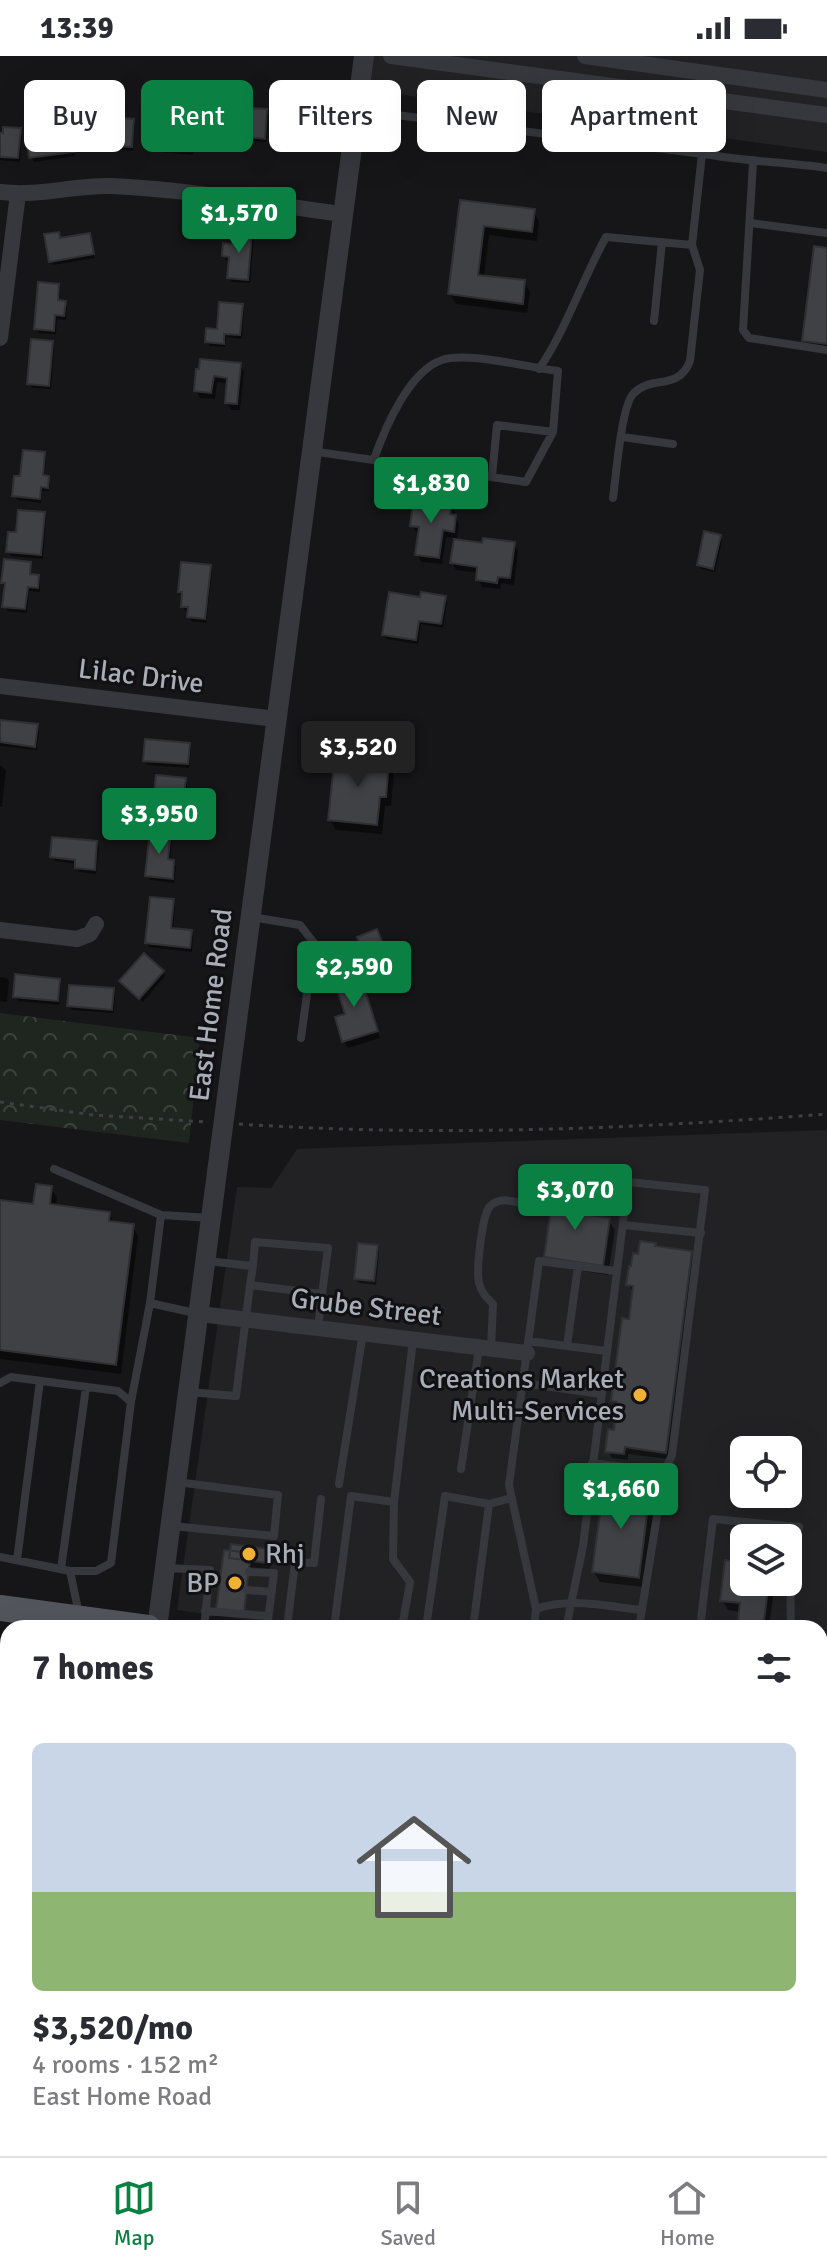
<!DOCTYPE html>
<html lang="en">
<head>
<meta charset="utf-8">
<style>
	body { margin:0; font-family:Signika,sans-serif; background:#f7f7f7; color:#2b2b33; height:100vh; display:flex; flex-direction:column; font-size:30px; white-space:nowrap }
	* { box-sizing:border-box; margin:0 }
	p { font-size:26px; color:#7c7c81 }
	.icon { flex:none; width:44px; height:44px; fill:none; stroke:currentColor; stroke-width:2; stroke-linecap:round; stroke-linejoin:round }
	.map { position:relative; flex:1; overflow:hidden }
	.sheet { position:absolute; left:0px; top:1564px; width:828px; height:536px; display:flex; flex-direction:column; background:#fff; border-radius:24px 24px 0 0; box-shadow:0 8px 32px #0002 }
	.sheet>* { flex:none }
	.banner { position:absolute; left:24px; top:24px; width:780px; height:72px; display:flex; gap:16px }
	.fabs { position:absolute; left:730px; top:1380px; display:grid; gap:16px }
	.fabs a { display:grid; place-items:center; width:72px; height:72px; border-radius:12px; background:#fff; box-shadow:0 8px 32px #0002; font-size:40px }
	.price { position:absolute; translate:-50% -68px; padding:0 18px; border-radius:8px; background:#0b8043; color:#fff; font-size:26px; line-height:52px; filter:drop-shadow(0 2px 4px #0008) }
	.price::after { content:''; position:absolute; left:50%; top:48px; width:24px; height:18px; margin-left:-12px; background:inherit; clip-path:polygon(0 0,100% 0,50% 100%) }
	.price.on { background:#222; color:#fff }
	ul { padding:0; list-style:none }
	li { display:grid; align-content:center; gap:16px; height:424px; padding:0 32px }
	li span { display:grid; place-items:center; height:248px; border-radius:12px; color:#555 }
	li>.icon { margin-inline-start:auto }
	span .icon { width:144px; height:144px; fill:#fffc; stroke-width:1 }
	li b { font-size:34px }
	h2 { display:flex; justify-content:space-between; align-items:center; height:96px; padding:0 32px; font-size:34px }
	.chip { padding:0 28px; border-radius:12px; background:#fff; box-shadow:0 8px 32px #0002; font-size:28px; line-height:72px }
	.chip.on { background:#0b8043; color:#fff }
	.status { display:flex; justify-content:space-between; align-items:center; height:56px; padding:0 40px; background:#fff; direction:ltr }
	.status svg { height:22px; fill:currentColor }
	.tab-bar { display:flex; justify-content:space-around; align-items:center; height:112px; border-top:2px solid #e1e1e2; background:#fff; font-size:22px; color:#7c7c81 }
	.tab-bar a { display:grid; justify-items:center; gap:4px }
	.tab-bar .on { color:#0b8043 }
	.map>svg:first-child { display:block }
</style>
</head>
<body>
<div class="status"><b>13:39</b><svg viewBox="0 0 49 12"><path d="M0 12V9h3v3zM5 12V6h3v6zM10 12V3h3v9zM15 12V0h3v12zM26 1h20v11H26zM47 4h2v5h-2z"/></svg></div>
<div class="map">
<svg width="827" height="2100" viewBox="0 0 827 2100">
	<defs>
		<pattern id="forest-crowns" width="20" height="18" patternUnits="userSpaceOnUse" patternTransform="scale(2)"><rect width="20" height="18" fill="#1e261f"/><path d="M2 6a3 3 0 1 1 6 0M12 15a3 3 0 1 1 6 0" fill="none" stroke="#3c433d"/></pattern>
	</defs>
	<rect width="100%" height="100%" fill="#161618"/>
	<path fill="#222225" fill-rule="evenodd" d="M364,0H827V96L359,33Z
		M827,1074V1643L820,1642V1572H307L177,1554L237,1131L271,1132L297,1093ZM744,1394H788V1438H744ZM744,1482H788V1526H744Z"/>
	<path fill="url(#forest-crowns)" d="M0,957L200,982L189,1087L0,1064Z"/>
	<path fill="#0007" d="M222,39L224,44L223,60L211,59L208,55Z
		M266,55L269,59L266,86L251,85L249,77L243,73L251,62Z
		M187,57L189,66L195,71L193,99L149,95L146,90L160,67Z
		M132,65L135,69L133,95L120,94L118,87L91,85L89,80Z
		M19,74L22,79L20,106L0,104V79Z
		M70,76L75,100L34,106L31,101Z
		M461,146L533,155L539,165L537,185L489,179L484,221L524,226L530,236L527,257L456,248L450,238Z
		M58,178L62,184L89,179L95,202L53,209L51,205Z
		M251,178L254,182L250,227L232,226L229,221L231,205L226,204L224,200Z
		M827,194V296L810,294L805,284Z
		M58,230L60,234L59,246L64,247L67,251L66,264L57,263L56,278L39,277L36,273Z
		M242,250L244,255L242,283L226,281L225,291L210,290L207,286Z
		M52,287L54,291L51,333L32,332L29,327Z
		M240,309L244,316L240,354H231L227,347L228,328L217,326L215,343L200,342L196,335L198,315Z
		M44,398L46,402L44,421L50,426L49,435H42L41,447L17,444L14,440L22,423Z
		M451,448L459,468L457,485L484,489L514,488L518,495L514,529L501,527L500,533L482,531L478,523L479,517L456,514L452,507L456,482L446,481L442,508L421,506L417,498L420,477L416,476L412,469Z
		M44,458L46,463L43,503L11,500L8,496L18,478Z
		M719,481L722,485L715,516L701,513L699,509Z
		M30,508L32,520L38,521L40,526V536L29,535L27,557L7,555L3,526Z
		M209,511L212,515L206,567L191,565L189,555H185L183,550L180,535Z
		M445,542L447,547L443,572L421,568L418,588L386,583L384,579L421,543Z
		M0,666L37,670L39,675L37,694L0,690Z
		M188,688L191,693L189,712L147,709L145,704Z
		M388,707L394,716L391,750H385L382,778L336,774L330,764Z
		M0,709L6,714L2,751H0Z
		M185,724L187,729L186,742H181L179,757L165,755L163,769L156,768L153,763Z
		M170,778L172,782L170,805L176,810L174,827L150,824L147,820Z
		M96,787L99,792L96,818L79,816L77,808L55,805L52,801Z
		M173,845L175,849L173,874L191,876L193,880L192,896L149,891L147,887Z
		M379,880L384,893L367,899L364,895Z
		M163,916L165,920L143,946L124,929Z
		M359,918L380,982L348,992L344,985Z
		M0,921L7,922L9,926L7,946L0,945Z
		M59,925L61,929L59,949L18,945L15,940Z
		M113,934L115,938L114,957L72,954L69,950Z
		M51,1132L57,1142L56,1151L109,1158L115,1168L132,1170L138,1180L121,1318L0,1303V1146L35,1151Z
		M577,1137L583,1147L581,1160L609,1164L615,1174L608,1219L552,1210L546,1200Z
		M377,1191L379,1195L376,1229L358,1227L356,1223Z
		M691,1197L695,1204L669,1403L628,1398V1404L612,1402L608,1395L616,1376L618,1352L613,1345L631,1265L633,1236L629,1229Z
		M649,1435L655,1445L644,1531L600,1526L594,1516Z
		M267,1494L271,1502L270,1513L250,1511L244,1557L225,1496Z
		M744,1509V1526H775L769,1572H739L741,1556L728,1554L722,1544Z
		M182,2092H210V2095Z"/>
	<path fill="#404145" stroke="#303034" stroke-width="2" d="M208,36L223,38L221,57L206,55Z
		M160,52L188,55L187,64L194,65L191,95L144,91L147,63L159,65Z
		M250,52L267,53L265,83L247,81V73H241L243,59L250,60Z
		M89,59L134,63L132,91L116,90V83L87,81Z
		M3,71L21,72L18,102L0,101V77H3Z
		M71,74L74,96L29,102L26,80Z
		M460,144L535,153L532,176L484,170L478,219L525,224L523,248L448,238Z
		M233,174L252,176L248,224L227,222L229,201L222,200L223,187L232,188Z
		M59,176L60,182L90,177L94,198L49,206L44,178Z
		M814,190L827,192V288L802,285Z
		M38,226L59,228L58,244L66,245L64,260L55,259L54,275L34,273Z
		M219,246L243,248L240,279L224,278V288L205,286L206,272L217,273Z
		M31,283L53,285L49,330L27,328Z
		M200,303L241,307L237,348L225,347L227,322L214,320L211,337L194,335L196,313H199Z
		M23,394L45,396L43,419L49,420L48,432L41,431L40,443L12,440L14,420H20Z
		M414,441L452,446L450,458L456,459L454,476L443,474L439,502L415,499L419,471L410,470Z
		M18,454L45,456L41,499L6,496L8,476H16Z
		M704,475L721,479L713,513L697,509Z
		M483,482L515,486L510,522L498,521L497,527L476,524L477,511L450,507L454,483L482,487Z
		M4,503L31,506L30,518L39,519L38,532L28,531L25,553L2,551L5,527H1Z
		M181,506L211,509L205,563L187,561L188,551H181L182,536H178Z
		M389,536L420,541L421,536L446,540L441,568L419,565L416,584L382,579Z
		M0,664L38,668L35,691L0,686Z
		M145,683L190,687L188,708L143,705Z
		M335,699L389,705L386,741H380L377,769L328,764Z
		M156,719L186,722L184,738H179L177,753L163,752L161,765L151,764Z
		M150,774L171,776L168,803L174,804L173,823L145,820Z
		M52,781L97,785L95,814L75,812V804L50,801Z
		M150,841L174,843L171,872L192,874L190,892L145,887Z
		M377,873L383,888L363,896L357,881Z
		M144,897L164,915L139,943L119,925Z
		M359,916L378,975L342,986L335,961L345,958L334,924Z
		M15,918L60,923L58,945L13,941Z
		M69,929L114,932L112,954L67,950Z
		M36,1128L52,1130L50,1148L110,1156L109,1165L134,1168L116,1309L0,1294V1144L33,1148Z
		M554,1131L579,1135L575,1157L610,1162L603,1210L544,1201Z
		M640,1185L656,1187L655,1190L692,1195L666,1397L625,1391L624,1398L605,1396L608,1373L614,1374L617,1346L611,1345L622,1262L629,1263L633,1230L626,1229L629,1210H631L633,1197L638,1198Z
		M358,1187L378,1189L374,1225L354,1223Z
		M604,1427L650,1434L639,1522L592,1516Z
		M231,1488L268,1493L267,1507L229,1502Z
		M224,1494L251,1497L244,1556L216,1553Z
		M725,1504L744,1507V1526H769L763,1572H737L740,1547L720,1545Z
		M129,2092L161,2094V2100H128Z
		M790,2092H820L827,2096V2100H787Z"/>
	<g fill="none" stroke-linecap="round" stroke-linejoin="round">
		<path stroke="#3d3f44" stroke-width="3" stroke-dasharray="4 6" stroke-linecap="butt" d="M0,1046L93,1059L207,1066
			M239,1068C435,1081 631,1073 827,1058"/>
		<path stroke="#37383d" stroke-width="8" d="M357,54L711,99C750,106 788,106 827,112
			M711,99L719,19
			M753,107L743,274L749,282L827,294
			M750,167L827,177
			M654,265L662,186
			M539,313C567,272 582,224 606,181L692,189L702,98
			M622,381L673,388
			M311,395L526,426L553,376L558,315C531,312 466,295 442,304C409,315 385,372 374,403
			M492,420L497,369L553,376
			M613,442C616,421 621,352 633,338C651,318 678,336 690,305L700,214L692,189
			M252,861L300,869L314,887L301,982
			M54,1113L161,1159
			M571,1126L628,1134
			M623,1169L701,1177
			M207,1205L253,1210L255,1186L328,1192L322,1238L250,1229L253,1210
			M150,1247L161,1159L211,1162
			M318,1272L322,1238
			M528,1285L606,1295
			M567,1290L578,1210
			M491,1293L493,1248C486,1241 481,1236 479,1227C476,1215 482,1159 490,1150C499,1141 511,1145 521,1147
			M0,1327L11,1321L118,1335L131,1346L111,1507L96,1515H70L0,1501
			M523,1327L601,1338
			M189,1336L236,1340L250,1229
			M131,1346L150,1247L199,1258
			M592,1407L664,1416
			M461,1413L479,1292
			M339,1428L363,1277
			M489,1448L511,1442
			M172,1470L274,1480L278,1439L177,1426
			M17,1504L40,1325
			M166,1512L210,1514L204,1572
			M61,1513L86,1331
			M70,1515L79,1558
			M249,1516L274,1517L267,1572
			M247,1534L272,1536
			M536,1553C570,1541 605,1550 641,1554
			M205,1555L268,1560
			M287,1572L295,1506L314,1507L321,1443
			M334,1572L351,1440L394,1446
			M402,1572L410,1526L393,1503L394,1446L413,1284
			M426,1572L445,1440L489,1448L473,1572
			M534,1572L536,1553L509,1429L539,1205L616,1215
			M566,1572L583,1490L628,1126L705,1134L672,1399L664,1416L639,1572
			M700,1572L713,1463L799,1471L790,1509L791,1572"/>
		<path stroke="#37383d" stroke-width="16" d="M391,0L827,59
			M585,0L827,34
			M0,136C38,141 73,129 110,130C187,133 266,148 342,158
			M0,282L18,138
			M0,630L276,663
			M0,874L77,883L90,878L96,868
			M199,1258L527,1297
			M0,1872L8,1873
			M729,2092L731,2100
			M469,2100L470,2092"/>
		<path stroke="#37383d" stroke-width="20" d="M157,1572L364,0
			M84,2100L85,2092"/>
		<path stroke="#53555c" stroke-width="26" d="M0,1552L148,1572
			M820,1664L827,1665"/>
	</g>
	<g fill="#f2b134" stroke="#111113" stroke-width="3">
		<circle cx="640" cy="1339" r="8"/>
		<circle cx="249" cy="1498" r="8"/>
		<circle cx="235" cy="1527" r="8"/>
	</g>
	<g text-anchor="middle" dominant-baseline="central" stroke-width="6" stroke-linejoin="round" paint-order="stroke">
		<g font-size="28" fill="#a8adb8" stroke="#111113">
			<text transform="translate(141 620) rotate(7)">Lilac Drive</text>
			<text transform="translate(211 949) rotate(-83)">East Home Road</text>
			<text transform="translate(366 1251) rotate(7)">Grube Street</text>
		</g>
		<g font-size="28" fill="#a8adb8" stroke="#111113" text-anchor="end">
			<text x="624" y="1323">Creations Market<tspan x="624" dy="32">Multi-Services</tspan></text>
			<text x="265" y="1498" text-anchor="start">Rhj</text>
			<text x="219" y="1527">BP</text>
		</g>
	</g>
</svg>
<div class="fabs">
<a><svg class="icon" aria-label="locate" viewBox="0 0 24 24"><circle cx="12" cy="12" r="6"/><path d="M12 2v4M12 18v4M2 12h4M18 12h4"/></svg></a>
<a><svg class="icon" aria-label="layers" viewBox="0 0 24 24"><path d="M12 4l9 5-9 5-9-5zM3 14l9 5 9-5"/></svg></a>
</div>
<b class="price" style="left:239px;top:199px">$1,570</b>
<b class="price" style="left:431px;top:469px">$1,830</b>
<b class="price on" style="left:358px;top:733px">$3,520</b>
<b class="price" style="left:159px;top:800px">$3,950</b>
<b class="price" style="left:354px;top:953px">$2,590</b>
<b class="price" style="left:575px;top:1176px">$3,070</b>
<b class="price" style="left:621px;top:1475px">$1,660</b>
<div class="banner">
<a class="chip">Buy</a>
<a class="chip on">Rent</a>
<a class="chip">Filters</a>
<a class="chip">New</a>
<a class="chip">Apartment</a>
</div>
<section class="sheet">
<h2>7 homes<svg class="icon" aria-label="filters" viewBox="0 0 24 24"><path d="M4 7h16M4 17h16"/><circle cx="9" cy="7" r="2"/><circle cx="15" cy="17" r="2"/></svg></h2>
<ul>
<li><span style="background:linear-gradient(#c9d6e8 60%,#8fb573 0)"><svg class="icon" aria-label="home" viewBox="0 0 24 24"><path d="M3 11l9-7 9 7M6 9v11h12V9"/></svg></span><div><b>$3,520/mo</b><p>4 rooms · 152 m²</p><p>East Home Road</p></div></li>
</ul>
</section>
</div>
<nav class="tab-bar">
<a class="on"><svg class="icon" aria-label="map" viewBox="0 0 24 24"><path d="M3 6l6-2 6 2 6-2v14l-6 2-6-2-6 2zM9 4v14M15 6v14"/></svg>Map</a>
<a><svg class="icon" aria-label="saved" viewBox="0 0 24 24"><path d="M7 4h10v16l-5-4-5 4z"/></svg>Saved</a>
<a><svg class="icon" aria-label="home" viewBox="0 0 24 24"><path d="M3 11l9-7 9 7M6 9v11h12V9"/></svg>Home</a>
</nav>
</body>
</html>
